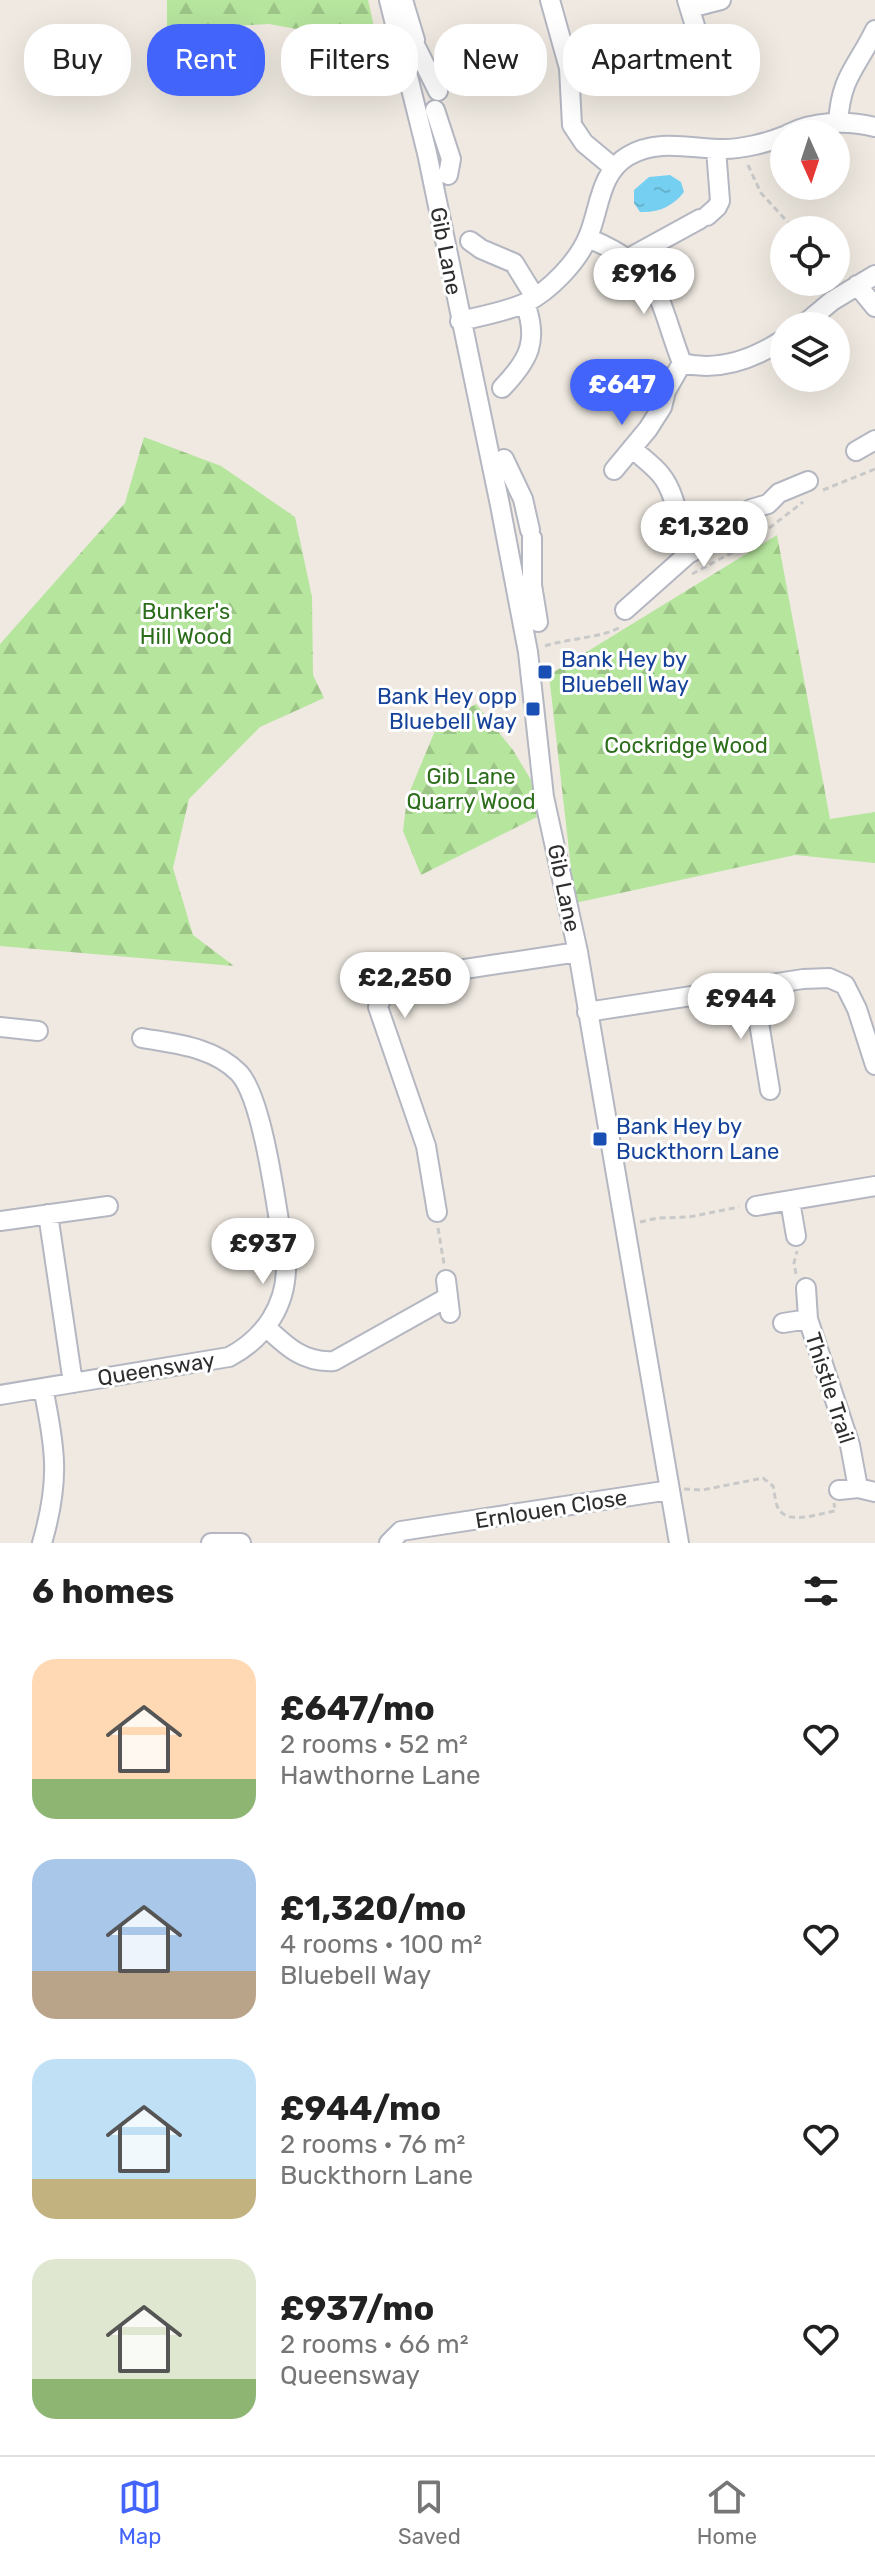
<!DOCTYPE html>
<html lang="en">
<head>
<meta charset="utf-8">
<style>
	body { margin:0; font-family:Rubik,sans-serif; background:#f2f2f2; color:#222; height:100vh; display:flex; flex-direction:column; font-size:30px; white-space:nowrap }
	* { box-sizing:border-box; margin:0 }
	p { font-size:26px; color:#767676 }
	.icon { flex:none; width:44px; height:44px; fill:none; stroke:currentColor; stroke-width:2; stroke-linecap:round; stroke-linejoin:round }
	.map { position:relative; height:1543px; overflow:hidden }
	.details { display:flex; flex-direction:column; background:#fff; flex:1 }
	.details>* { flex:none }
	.guide { position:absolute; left:24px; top:24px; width:828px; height:72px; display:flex; gap:16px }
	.needle { width:52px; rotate:177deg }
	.buttons { position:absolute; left:770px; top:120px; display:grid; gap:16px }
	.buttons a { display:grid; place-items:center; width:80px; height:80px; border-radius:50%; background:#fff; box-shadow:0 8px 32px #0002; font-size:40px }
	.price { position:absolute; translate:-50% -68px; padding:0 18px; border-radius:28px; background:#fff; color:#222; font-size:26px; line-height:52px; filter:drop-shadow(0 2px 4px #0008) }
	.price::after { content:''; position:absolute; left:50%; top:48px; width:24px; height:18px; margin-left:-12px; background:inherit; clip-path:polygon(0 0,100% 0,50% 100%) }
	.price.current { background:#4264fb; color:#fff }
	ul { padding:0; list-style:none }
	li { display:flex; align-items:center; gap:24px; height:200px; padding:0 32px }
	li span { display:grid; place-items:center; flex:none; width:224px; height:160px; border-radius:24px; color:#555 }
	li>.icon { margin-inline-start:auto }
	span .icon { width:96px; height:96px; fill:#fffc; stroke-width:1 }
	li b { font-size:34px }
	h2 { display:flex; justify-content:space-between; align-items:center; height:96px; padding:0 32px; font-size:34px }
	.pill { padding:0 28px; border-radius:32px; background:#fff; box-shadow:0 8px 32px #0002; font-size:28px; line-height:72px }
	.pill.current { background:#4264fb; color:#fff }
	.menu { display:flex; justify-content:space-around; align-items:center; height:112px; border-top:2px solid #e0e0e0; background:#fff; font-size:22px; color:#767676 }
	.menu a { display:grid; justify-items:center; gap:4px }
	.menu .current { color:#4264fb }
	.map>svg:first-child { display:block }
</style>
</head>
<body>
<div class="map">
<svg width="875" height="1543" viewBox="0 0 875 1543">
	<defs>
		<pattern id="forest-firs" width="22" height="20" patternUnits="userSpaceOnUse" patternTransform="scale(2)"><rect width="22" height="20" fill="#b6e59e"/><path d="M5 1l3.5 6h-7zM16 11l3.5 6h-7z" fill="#9dc588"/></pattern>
		<pattern id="water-ripples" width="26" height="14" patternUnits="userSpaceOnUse" patternTransform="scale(2)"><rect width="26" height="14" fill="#75cff0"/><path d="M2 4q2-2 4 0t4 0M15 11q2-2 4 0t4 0" fill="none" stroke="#66b2ce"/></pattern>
	</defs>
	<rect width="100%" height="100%" fill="#efe9e1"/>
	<path fill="url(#forest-firs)" d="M167,0H368L378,44L269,24L211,27L167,65Z
		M144,437L221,466L295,517L312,597L313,675L324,698L260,727L189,799L173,868L193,935L234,966L0,946V644L125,503Z
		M777,535L830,819L875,812V863L795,855L575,903L549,675Z
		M476,704L513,750L531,780L537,817L421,875L403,831L407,798L437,726Z"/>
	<path fill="url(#water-ripples)" d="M670,175L681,182L684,192C673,206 659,213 640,212L634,203V190L649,177Z"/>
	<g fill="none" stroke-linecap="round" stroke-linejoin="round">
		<defs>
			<path id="minor" d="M389,0L427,153L500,505L528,652L544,797L578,952L679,1543
				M403,0L415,40
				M550,0L569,68L572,125L584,143L614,168
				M687,0L696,29
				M690,8L721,0
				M416,47L438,91
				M435,110L451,159L448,175
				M838,123C841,76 856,69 875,30
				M788,134C814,121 847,120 875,127
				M707,216L717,207L720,201L716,149
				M588,238C663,269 656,295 682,363L666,391L662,407L648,429L614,470
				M470,241L481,249L514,263L535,297
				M629,258L700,219
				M857,285L875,307
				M460,321C482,316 505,312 525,303C550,291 578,261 588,237C600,209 599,173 628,156C658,138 692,149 724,149C742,149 767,143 784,136
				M802,326L832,301L875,275
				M682,363C718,372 754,359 784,339
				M502,388C529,360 539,341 525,303
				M632,448C641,457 653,465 661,475C678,496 678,528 688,554
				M856,451L875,440
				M504,459L523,499L530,530
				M532,538V585L538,622
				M625,610L688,554L715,540L751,509L768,504L779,493L808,481
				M753,986L770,1090
				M587,1012L803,979L829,978L845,985L857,1009L875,1065
				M0,1027L38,1031
				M790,1201L796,1236
				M756,1206L875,1186
				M437,1212L426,1146L378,1007L384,992L445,972L578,952
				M48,1214L73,1383
				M0,1221L108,1206
				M446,1280L450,1313
				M806,1288L808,1319L850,1445L858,1488
				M783,1323L808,1319
				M266,1327C287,1347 304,1363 334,1361L448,1297
				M0,1395L229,1357C265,1338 287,1305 286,1264C278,1222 265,1101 239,1073C214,1047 176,1044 142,1038
				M839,1490L858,1488L875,1492
				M42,1543C60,1481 56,1450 43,1388
				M211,1543H241
				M389,1543L401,1531L670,1490"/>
		</defs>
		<use href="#minor" stroke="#b4b7c1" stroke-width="22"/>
		<path stroke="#c9c9c9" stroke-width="3" stroke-dasharray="6 4" stroke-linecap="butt" d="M748,165L761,193L795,230
			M823,490L875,469
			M692,574L750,543L803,502
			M545,646C568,638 604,638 622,626
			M640,1222L658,1218L689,1217L739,1207
			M438,1228L444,1264
			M796,1274L794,1263L797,1251
			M684,1489L702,1490L763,1478L773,1486C775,1493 775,1507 781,1512C792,1524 821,1513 835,1511L834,1503"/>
		<use href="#minor" stroke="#fff" stroke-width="18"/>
	</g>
	<g fill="#1a4fb4" stroke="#fff" stroke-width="3">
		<rect x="537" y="664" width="16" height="16" rx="4"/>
		<rect x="525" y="701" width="16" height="16" rx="4"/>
		<rect x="592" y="1131" width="16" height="16" rx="4"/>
	</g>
	<g text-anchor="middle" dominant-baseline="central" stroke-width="6" stroke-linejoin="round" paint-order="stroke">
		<g font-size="22" fill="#2e2e2e" stroke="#fff">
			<text transform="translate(446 251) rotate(79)">Gib Lane</text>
			<text transform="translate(564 888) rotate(78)">Gib Lane</text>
			<text transform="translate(156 1369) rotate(-9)">Queensway</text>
			<text transform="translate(830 1388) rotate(72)">Thistle Trail</text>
			<text transform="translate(551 1509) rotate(-9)">Ernlouen Close</text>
		</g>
		<g font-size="22" fill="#2c6e1b" stroke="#fff">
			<text x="186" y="611">Bunker's<tspan x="186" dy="25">Hill Wood</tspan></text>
			<text x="686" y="745">Cockridge Wood</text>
			<text x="471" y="776">Gib Lane<tspan x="471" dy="25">Quarry Wood</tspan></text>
		</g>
		<g font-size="22" fill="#164399" stroke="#fff" text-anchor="start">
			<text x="561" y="659">Bank Hey by<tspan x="561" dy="25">Bluebell Way</tspan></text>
			<text x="517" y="696" text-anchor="end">Bank Hey opp<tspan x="517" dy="25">Bluebell Way</tspan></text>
			<text x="616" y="1126">Bank Hey by<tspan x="616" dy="25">Buckthorn Lane</tspan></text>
		</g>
	</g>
</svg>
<div class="buttons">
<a><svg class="needle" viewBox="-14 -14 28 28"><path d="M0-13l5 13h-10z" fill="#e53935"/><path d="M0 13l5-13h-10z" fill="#767676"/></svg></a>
<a><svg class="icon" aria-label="locate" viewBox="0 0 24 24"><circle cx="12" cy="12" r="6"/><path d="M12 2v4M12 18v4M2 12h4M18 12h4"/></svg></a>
<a><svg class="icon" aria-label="layers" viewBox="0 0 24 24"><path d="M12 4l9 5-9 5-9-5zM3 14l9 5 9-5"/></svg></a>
</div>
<b class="price" style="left:644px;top:316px">£916</b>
<b class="price current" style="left:622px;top:427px">£647</b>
<b class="price" style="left:704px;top:569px">£1,320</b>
<b class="price" style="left:405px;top:1020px">£2,250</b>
<b class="price" style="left:741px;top:1041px">£944</b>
<b class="price" style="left:263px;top:1286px">£937</b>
<div class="guide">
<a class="pill">Buy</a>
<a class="pill current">Rent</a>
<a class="pill">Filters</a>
<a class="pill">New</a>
<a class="pill">Apartment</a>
</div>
</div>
<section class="details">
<h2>6 homes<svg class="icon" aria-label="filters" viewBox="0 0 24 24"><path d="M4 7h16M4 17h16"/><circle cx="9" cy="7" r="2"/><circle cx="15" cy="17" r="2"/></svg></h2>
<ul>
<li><span style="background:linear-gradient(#ffd9b3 75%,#8fb573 0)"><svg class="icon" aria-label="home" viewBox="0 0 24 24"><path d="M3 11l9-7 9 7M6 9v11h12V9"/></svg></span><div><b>£647/mo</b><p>2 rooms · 52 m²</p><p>Hawthorne Lane</p></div><svg class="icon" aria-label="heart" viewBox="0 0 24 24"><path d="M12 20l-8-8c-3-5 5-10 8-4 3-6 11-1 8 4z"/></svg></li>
<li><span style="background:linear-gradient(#a9c7e8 70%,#b9a48a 0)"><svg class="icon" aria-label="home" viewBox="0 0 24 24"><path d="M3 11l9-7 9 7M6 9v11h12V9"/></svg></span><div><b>£1,320/mo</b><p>4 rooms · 100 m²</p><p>Bluebell Way</p></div><svg class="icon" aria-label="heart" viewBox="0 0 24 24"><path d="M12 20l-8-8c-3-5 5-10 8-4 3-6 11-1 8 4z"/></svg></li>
<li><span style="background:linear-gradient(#bfe0f5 75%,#c2b280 0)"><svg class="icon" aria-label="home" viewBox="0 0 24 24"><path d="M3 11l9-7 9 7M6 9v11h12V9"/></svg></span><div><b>£944/mo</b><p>2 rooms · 76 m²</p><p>Buckthorn Lane</p></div><svg class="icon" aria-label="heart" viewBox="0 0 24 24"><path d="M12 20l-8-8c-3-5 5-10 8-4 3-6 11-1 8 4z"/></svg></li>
<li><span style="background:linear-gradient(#dfe7d0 75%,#8fb573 0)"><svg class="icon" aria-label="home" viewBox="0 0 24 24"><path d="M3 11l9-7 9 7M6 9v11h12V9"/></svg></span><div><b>£937/mo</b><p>2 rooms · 66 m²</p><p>Queensway</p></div><svg class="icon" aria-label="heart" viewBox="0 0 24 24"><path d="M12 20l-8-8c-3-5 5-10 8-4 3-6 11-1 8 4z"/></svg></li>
</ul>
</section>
<nav class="menu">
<a class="current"><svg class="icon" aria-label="map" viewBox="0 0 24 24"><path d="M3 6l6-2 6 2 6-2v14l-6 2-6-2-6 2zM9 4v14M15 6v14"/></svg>Map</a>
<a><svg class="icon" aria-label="saved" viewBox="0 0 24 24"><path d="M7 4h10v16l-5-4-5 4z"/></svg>Saved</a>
<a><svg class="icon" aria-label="home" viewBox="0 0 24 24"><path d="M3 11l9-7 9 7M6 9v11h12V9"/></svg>Home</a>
</nav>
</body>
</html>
